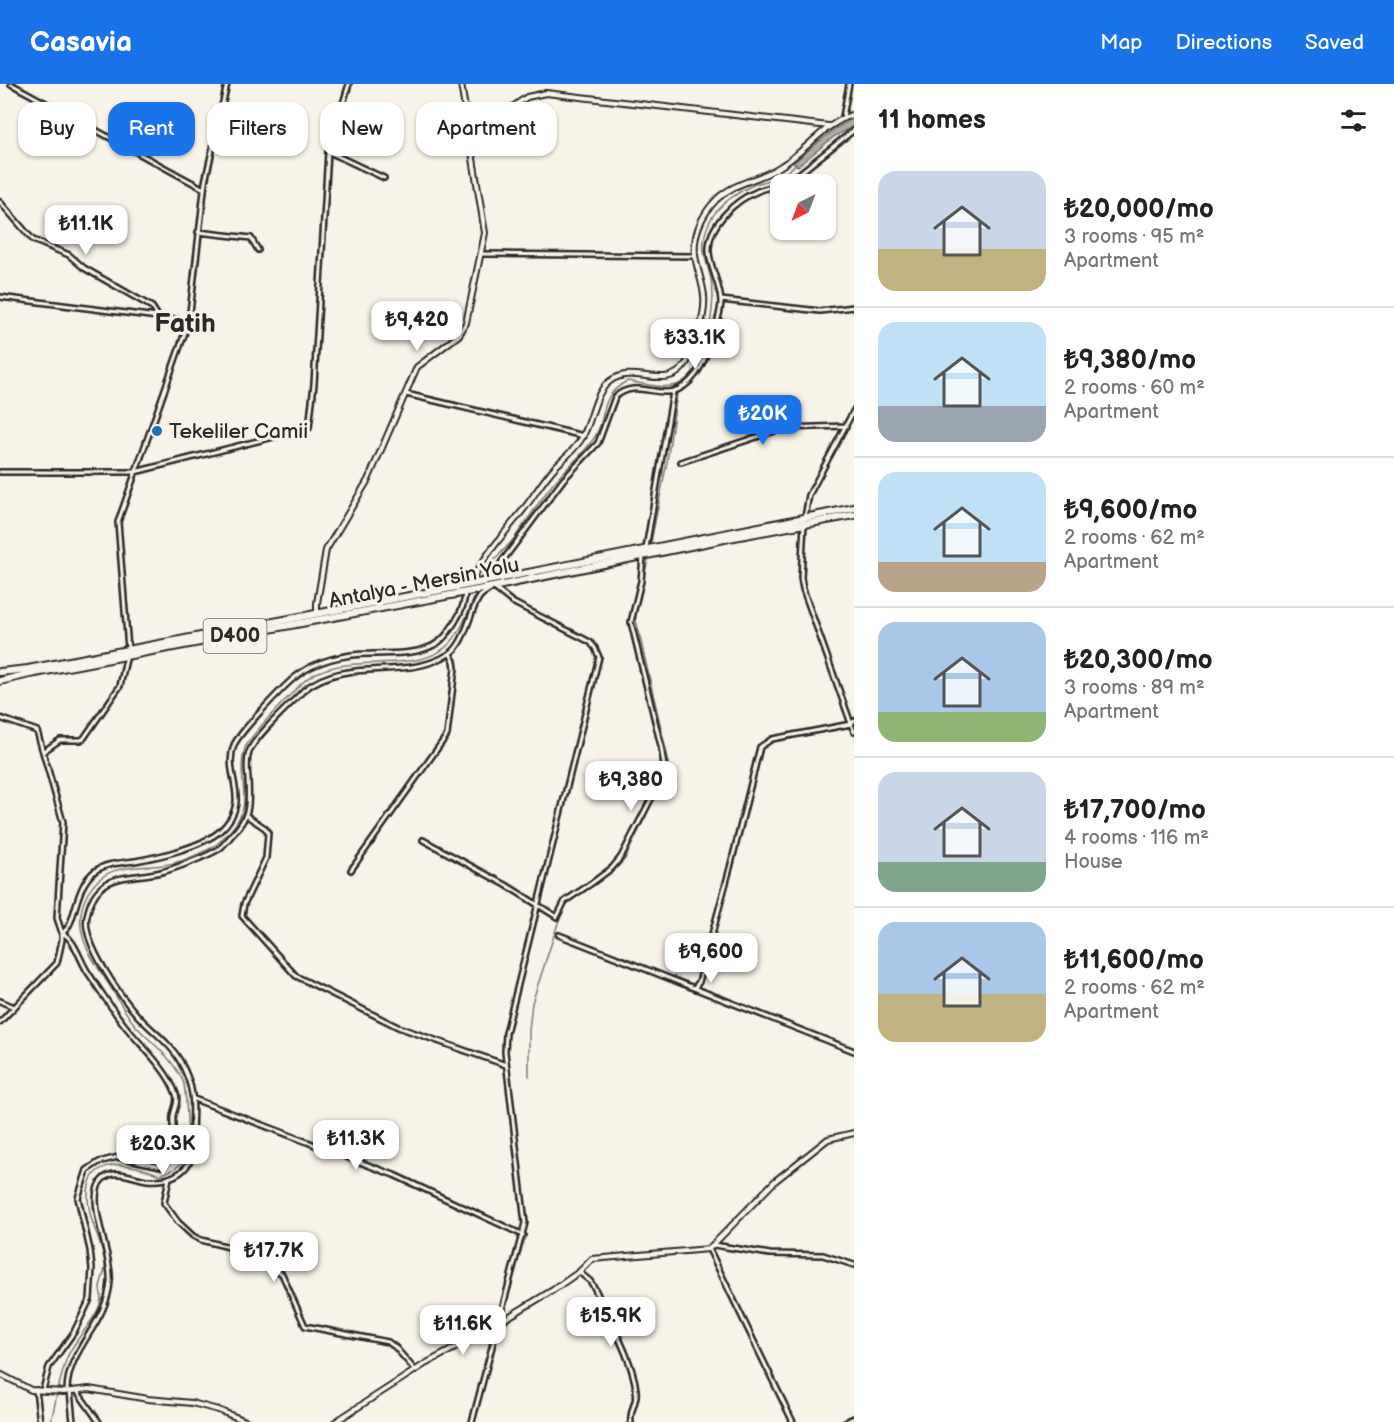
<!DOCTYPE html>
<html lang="en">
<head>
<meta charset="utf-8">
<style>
	body { margin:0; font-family:"Balsamiq Sans",sans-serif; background:#f2f2f2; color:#222; height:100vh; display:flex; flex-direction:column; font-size:22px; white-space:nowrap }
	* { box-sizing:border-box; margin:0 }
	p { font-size:20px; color:#767676 }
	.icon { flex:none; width:33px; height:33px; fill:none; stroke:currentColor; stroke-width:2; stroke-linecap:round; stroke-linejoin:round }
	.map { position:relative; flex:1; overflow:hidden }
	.sheet { display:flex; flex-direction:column; background:#fff; width:540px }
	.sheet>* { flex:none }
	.banner { position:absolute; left:18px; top:18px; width:570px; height:54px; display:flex; gap:12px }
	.needle { width:39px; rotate:222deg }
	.tools { position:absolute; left:770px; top:90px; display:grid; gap:12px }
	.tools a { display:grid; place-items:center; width:66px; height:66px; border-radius:12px; background:#fff; box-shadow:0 2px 4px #0004; font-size:30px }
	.price { position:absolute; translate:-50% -51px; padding:0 14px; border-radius:12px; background:#fff; color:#222; font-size:20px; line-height:39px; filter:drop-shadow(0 2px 3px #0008) }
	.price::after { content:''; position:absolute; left:50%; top:36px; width:18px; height:14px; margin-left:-9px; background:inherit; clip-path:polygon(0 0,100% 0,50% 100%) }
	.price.current { background:#1a73e8; color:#fff }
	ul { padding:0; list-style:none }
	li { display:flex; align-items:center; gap:18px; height:150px; padding:0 24px }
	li+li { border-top:2px solid #e0e0e0 }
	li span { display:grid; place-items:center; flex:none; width:168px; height:120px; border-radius:18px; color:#555 }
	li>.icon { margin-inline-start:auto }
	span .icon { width:72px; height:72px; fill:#fffc; stroke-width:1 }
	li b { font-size:26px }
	h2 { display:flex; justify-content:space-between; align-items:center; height:72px; padding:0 24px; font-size:26px }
	.pill { padding:0 21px; border-radius:18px; background:#fff; box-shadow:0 2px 4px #0004; font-size:21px; line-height:54px }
	.pill.current { background:#1a73e8; color:#fff }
	header { display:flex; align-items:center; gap:36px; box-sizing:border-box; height:84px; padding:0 30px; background:#1a73e8; color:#fff }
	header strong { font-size:28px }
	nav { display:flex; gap:33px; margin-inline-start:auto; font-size:21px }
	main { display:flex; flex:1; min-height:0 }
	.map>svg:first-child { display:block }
</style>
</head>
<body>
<header>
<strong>Casavia</strong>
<nav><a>Map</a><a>Directions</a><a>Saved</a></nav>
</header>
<main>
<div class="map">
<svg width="854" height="1338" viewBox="0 0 854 1338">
	<rect width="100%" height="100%" fill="#f7f3e8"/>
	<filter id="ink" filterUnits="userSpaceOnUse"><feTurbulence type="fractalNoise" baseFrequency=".0167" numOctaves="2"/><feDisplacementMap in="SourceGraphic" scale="12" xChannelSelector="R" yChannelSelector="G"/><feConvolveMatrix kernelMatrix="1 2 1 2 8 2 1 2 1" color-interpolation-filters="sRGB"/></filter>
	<g filter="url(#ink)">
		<path fill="#afaca4" stroke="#7a7874" stroke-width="1.5" d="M854,34V42L835,52L798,82L793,79L836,44Z"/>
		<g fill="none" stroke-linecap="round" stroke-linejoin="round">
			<path stroke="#7a7874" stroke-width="1.5" d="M651,458L667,378L678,303L680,300
				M481,496C488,480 501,470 512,457C526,439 538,419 552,401C564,386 581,373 592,357C610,333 595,315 627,297C642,299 666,307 681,299C705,286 712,237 713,212C713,182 694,169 710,137C717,122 736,109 751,102C759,98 769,97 777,94C784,91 790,85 796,80
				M637,521L648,476
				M529,992V946L532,919L562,827L567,820L616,785L625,775L668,686V674L636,536L635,526
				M58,1305C61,1295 63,1284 67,1274C73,1256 101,1231 101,1214C102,1211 100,1208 100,1205C100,1198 105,1190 105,1183C106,1169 93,1144 90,1129C78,1072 122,1075 160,1091C170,1087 181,1083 186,1073C190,1066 186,1006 183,997C181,993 178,988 176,985C166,968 149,957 136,942C126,931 119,916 111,904C92,874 68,845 88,809C107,776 138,786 169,780C182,778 199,770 211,764C217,761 221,756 225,752C260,720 234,699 245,664C249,652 291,610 302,599C339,562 419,596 451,558C463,544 469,525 476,509
				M51,1338L57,1310"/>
			<defs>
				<path id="minor" d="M11,0L204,105
					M843,33L849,0
					M329,68L384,94
					M781,100L800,89L854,46
					M0,118L33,156L69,171L84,184L152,223L159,234
					M198,148L251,154L258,166
					M481,170L695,172
					M0,213L189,237
					M721,216L820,227L854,223
					M406,310L584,352
					M681,378L784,344L846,342
					M0,388H135L309,344L314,300L328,68L349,0
					M805,433L809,411L854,326
					M804,440L801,494L803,505L854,648
					M646,464L673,308
					M498,493L501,479L563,396L598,359L615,313C642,289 667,329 696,290C706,277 721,232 721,217C720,200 710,184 709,168C707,142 735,116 758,107C765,104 773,103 780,101
					M128,565L118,438L189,237L205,98L227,0
					M0,634L37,647L63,738L57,834L62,849V856L57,879L0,938
					M44,667L60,656H81L84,654L120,602L127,571
					M247,732L265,744L268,749L266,774L244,820L242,832L296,892L398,943L506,981
					M423,756L506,801L557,833L565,817L592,799L612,784L621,773L665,688L661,662L631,538L641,497L643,472
					M351,786L447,651L455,584L454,577L450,570
					M559,851L854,967
					M695,903L699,898L730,784L760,663L772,655L851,640L854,637
					M0,917L14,923
					M194,1015L394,1091L523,1151
					M169,1094L164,1119L178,1138L193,1152L201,1156L249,1168L282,1190L305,1242L388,1258L395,1263L415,1286
					M714,1161L770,1170L823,1171L854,1181
					M709,1165L793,1338
					M579,1188L590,1197L595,1205C608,1233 633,1276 636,1306C638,1317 629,1327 631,1338
					M36,1306L40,1338
					M43,1306L49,1283L74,1248L90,1215L92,1185L90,1166L78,1114L87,1086L99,1078L118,1073L161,1082C183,1070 171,1051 173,1032C174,1024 179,1019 176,1010C167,985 143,964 126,943C113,927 101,908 89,890C80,878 76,856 62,849C77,841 73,804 95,787C106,779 122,779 135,777C158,773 202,763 220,747C254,716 222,692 234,661C239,649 282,604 294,594C315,576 345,570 371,570C392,569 415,571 434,561C443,557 449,547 455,538C460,530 465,518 465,508
					M67,1307C67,1265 107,1240 110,1198C113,1172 84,1114 102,1096C114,1083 132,1094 147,1096C165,1098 188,1091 192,1070C193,1064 192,1057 192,1051C193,1020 196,1006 180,977C171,960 152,947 138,932C121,913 81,858 87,832C96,787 126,796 161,788C174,785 208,772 219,765C224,761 228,756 232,751C251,731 249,721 248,695C247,686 246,674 250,666C258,649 290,621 304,606C348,571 405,598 449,570C465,561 469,529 479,514C482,509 489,507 493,503L512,518L590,558L595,564L599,573L506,949L505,968L525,1139L472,1338
					M70,1307L73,1338
					M77,1307L99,1338
					M845,1338L854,1334"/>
				<path id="tertiary" d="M469,53L527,13L546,9L829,42
					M470,500C483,473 504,450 523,426C534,412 543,396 555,383C564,374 573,367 580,357C593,339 593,309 610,297C634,279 666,308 685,281C695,267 706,230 704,212C703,200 698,188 696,177C691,154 701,131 717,115C736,97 761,96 781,82C807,66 824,40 854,30
					M317,529V519L326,466L368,396L417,283L459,251L466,239L485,149L461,0
					M0,1290L31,1306L64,1308L89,1305L148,1315L192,1319L218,1326L248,1338
					M335,1338L425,1280L472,1255L553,1206L579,1188L592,1175L709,1165L775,1097L828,1055L854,1049"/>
				<path id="trunk" d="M0,588L28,585L472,500L854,424
					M0,597L30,590L488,504L729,454L854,431"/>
			</defs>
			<use href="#minor" stroke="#2b2b2b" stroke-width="8"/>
			<use href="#tertiary" stroke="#2b2b2b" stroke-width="8"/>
			<use href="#trunk" stroke="#2b2b2b" stroke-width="10"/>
			<use href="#minor" stroke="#f7f3e8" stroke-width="3"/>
			<use href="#tertiary" stroke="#f7f3e8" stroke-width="4"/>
			<use href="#trunk" stroke="#f7f3e8" stroke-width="6"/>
		</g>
	</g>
	<circle fill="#1f6fb2" stroke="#f7f3e8" stroke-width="2" cx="157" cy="347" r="6"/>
	<g text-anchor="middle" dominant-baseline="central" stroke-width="6" stroke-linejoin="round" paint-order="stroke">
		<rect fill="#f7f3e8" stroke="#686764" stroke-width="1.5" x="203.5" y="535" width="63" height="34" rx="4.5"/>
		<g font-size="20" font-weight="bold" fill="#2b2b2b">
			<text x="235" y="552">D400</text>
		</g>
		<g font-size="21" fill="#2b2b2b" stroke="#f7f3e8" text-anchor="start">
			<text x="169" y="347">Tekeliler Camii</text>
		</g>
		<g font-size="21" fill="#2b2b2b" stroke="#f7f3e8">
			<text transform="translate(424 499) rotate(-11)">Antalya - Mersin Yolu</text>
		</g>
		<g font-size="27" font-weight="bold" fill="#2b2b2b" stroke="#f7f3e8">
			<text x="185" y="240">Fatih</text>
		</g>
	</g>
</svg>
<div class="tools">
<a><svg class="needle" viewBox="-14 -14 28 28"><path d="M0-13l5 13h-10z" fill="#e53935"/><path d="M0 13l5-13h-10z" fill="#767676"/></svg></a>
</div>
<b class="price" style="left:86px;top:172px">₺11.1K</b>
<b class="price" style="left:417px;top:268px">₺9,420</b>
<b class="price" style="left:695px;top:286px">₺33.1K</b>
<b class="price current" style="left:763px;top:362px">₺20K</b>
<b class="price" style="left:631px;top:728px">₺9,380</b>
<b class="price" style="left:711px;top:900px">₺9,600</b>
<b class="price" style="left:356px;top:1087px">₺11.3K</b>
<b class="price" style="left:163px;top:1092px">₺20.3K</b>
<b class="price" style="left:274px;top:1199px">₺17.7K</b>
<b class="price" style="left:611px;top:1264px">₺15.9K</b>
<b class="price" style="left:463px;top:1272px">₺11.6K</b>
<div class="banner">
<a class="pill">Buy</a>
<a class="pill current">Rent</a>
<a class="pill">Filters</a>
<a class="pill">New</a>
<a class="pill">Apartment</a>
</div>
</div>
<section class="sheet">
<h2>11 homes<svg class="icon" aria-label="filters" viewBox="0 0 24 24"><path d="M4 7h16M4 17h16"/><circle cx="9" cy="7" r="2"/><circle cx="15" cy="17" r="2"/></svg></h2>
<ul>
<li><span style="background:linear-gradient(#c9d6e8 65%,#c2b280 0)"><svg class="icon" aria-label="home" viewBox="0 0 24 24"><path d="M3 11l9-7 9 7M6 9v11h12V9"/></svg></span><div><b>₺20,000/mo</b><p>3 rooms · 95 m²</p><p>Apartment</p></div></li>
<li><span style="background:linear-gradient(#bfe0f5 70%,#9aa5b1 0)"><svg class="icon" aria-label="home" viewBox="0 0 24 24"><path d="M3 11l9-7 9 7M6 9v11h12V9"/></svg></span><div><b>₺9,380/mo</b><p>2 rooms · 60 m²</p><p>Apartment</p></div></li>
<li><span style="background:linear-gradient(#bfe0f5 75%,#b9a48a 0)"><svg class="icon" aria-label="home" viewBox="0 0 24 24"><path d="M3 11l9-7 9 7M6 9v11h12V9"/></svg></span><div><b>₺9,600/mo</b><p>2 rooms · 62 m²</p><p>Apartment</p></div></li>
<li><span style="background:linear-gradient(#a9c7e8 75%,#8fb573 0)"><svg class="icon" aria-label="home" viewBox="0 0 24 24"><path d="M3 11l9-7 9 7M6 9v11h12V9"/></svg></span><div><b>₺20,300/mo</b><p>3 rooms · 89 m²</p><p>Apartment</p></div></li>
<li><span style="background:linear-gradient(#c9d6e8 75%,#7fa58c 0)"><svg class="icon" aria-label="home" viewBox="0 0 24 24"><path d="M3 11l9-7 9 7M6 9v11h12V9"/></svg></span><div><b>₺17,700/mo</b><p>4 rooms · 116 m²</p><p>House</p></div></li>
<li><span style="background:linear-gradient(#a9c7e8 60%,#c2b280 0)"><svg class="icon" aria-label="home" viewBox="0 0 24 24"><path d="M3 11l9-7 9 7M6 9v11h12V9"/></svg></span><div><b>₺11,600/mo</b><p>2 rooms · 62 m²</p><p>Apartment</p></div></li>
</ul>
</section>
</main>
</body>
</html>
